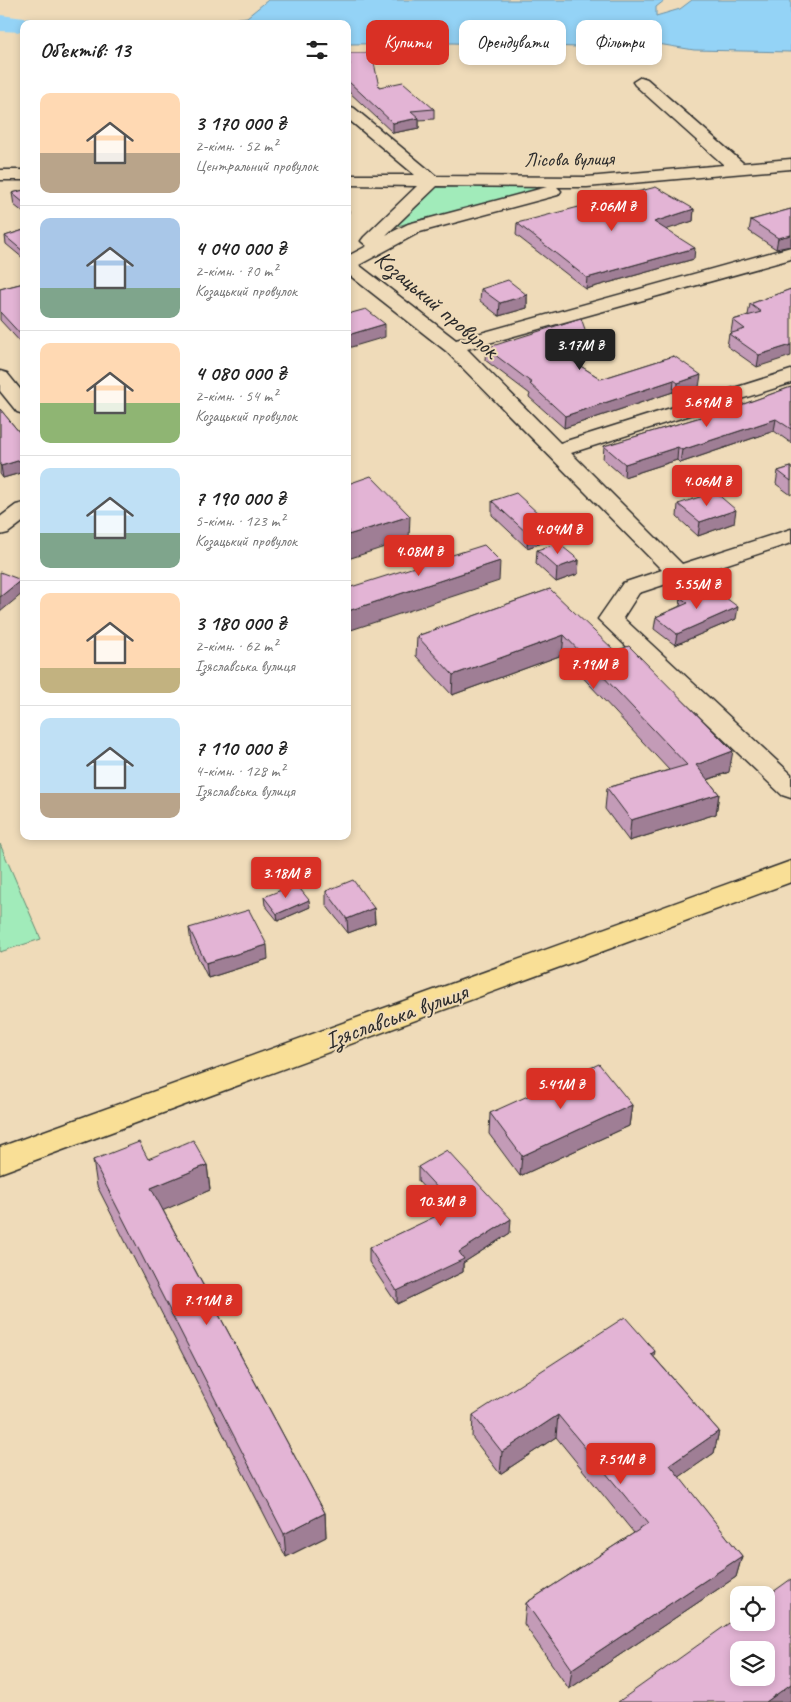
<!DOCTYPE html>
<html lang="uk">
<head>
<meta charset="utf-8">
<style>
	body { margin:0; font-family:Caveat,sans-serif; background:#f6f6f6; color:#222; height:100vh; display:flex; flex-direction:column; font-size:19px; white-space:nowrap }
	* { box-sizing:border-box; margin:0 }
	p { font-size:16px; color:#767676 }
	.icon { flex:none; width:28px; height:28px; fill:none; stroke:currentColor; stroke-width:2; stroke-linecap:round; stroke-linejoin:round }
	.map { position:relative; flex:1; overflow:hidden }
	.sheet { position:absolute; left:20px; top:20px; width:331px; height:820px; display:flex; flex-direction:column; background:#fff; border-radius:10px; box-shadow:0 2px 8px #0003 }
	.sheet>* { flex:none }
	.banner { position:absolute; left:366px; top:20px; width:349px; height:45px; display:flex; gap:10px }
	.fabs { position:absolute; left:730px; top:1586px; display:grid; gap:10px }
	.fabs a { display:grid; place-items:center; width:45px; height:45px; border-radius:10px; background:#fff; box-shadow:0 2px 8px #0003; font-size:25px }
	.price { position:absolute; translate:-50% -42px; padding:0 11px; border-radius:5px; background:#d93025; color:#fff; font-size:16px; line-height:32px; filter:drop-shadow(0 1px 2px #0008) }
	.price::after { content:''; position:absolute; left:50%; top:30px; width:15px; height:11px; margin-left:-8px; background:inherit; clip-path:polygon(0 0,100% 0,50% 100%) }
	.price.selected { background:#222; color:#fff }
	ul { padding:0; list-style:none }
	li { display:flex; align-items:center; gap:15px; height:125px; padding:0 20px }
	li+li { border-top:1px solid #e0e0e0 }
	li span { display:grid; place-items:center; flex:none; width:140px; height:100px; border-radius:10px; color:#555 }
	li>.icon { margin-inline-start:auto }
	span .icon { width:60px; height:60px; fill:#fffc; stroke-width:1 }
	li b { font-size:21px }
	h2 { display:flex; justify-content:space-between; align-items:center; height:60px; padding:0 20px; font-size:21px }
	.tag { padding:0 18px; border-radius:10px; background:#fff; box-shadow:0 2px 8px #0003; font-size:18px; line-height:45px }
	.tag.selected { background:#d93025; color:#fff }
	.map>svg:first-child { display:block }
</style>
</head>
<body>
<div class="map">
<svg width="791" height="1702" viewBox="0 0 791 1702">
	<rect width="100%" height="100%" fill="#efdbb9"/>
	<filter id="ink" filterUnits="userSpaceOnUse"><feTurbulence type="fractalNoise" baseFrequency=".02" numOctaves="2"/><feDisplacementMap in="SourceGraphic" scale="10" xChannelSelector="R" yChannelSelector="G"/><feConvolveMatrix kernelMatrix="1 2 1 2 8 2 1 2 1" color-interpolation-filters="sRGB"/></filter>
	<g filter="url(#ink)">
		<path fill="#a1ebba" stroke="#668b72" d="M439,185H556L397,226Z
			M0,844L41,939L0,952Z"/>
		<path fill="#94d3f6" stroke="#6a90a5" d="M268,0H665L656,7V16L680,9L692,0H791V52L694,50L658,44L648,27L578,47L453,43L348,44V24H194L247,17Z"/>
		<g fill="none" stroke-linecap="round" stroke-linejoin="round">
			<path fill="#94d3f6" fill-rule="evenodd" d="M0,15L33,19L37,24H24V32L0,31Z"/>
			<defs>
				<path id="minor" d="M641,77L647,79L743,163L791,159V169L587,187H557L561,191L558,195L420,232L359,265L456,340L791,247V259L467,349L560,443L791,370V383L571,453L682,564L791,529V543L639,593L623,618L791,774V798L782,795L598,619L623,583L662,570L446,351L348,274V256L367,246L361,241L364,237L417,186L348,185V175H415L348,119V106L354,108L436,176L587,177L724,165L635,85L633,82ZM437,186L547,187L408,224L386,235Z
					M0,170H24V180H0Z
					M0,371L7,373L24,394V414L17,412L0,391Z
					M24,503V521L8,533L0,535V517L16,505Z"/>
				<path id="major" d="M791,861V882L0,1173V1147Z"/>
			</defs>
			<use href="#minor" stroke="#2b2b2b" stroke-width="3"/>
			<use href="#major" stroke="#2b2b2b" stroke-width="3"/>
			<use href="#minor" fill="#efdbb9" fill-rule="evenodd"/>
			<use href="#major" fill="#f9df96" fill-rule="evenodd"/>
		</g>
		<path fill="#c39bb7" stroke="#2b2b2b" d="M348,53L379,87L434,109V119L419,120V128L393,133L348,91Z
			M24,190V213L14,205L12,193Z
			M694,209L693,221L666,229L694,259L586,289L516,235L517,223Z
			M791,209V246L776,249L749,231L751,220Z
			M24,230V259L6,244L5,236Z
			M24,283V346L0,320V289Z
			M481,289L527,295V308L499,316L480,301Z
			M791,289L757,367L727,346L729,334L732,333L731,332L733,320L748,315L750,304Z
			M486,348H586L565,356L601,379L674,356L699,387L677,395L673,392L564,428L529,397L530,394L485,360Z
			M791,387V443L774,431L680,463L677,460L624,477L603,459L604,446L741,405Z
			M0,409L24,438V472L3,478L0,474Z
			M791,467V495L776,484L778,471Z
			M492,501L552,526L551,540L527,548L492,515Z
			M678,504L734,523L698,536L677,517Z
			M537,550L579,560L578,574L556,582L536,564Z
			M550,589L729,772L708,780L719,794L716,814L629,841L605,809L607,788L669,770L562,655L452,695L416,656L417,636Z
			M681,598L736,619L675,645L654,629L656,617L680,606Z
			M326,891L374,908L375,923L348,933L326,905Z
			M264,897L310,907L278,921L265,905Z
			M189,928L268,959L208,978L191,943Z
			M632,1105L629,1126L520,1176L489,1134L490,1113Z
			M148,1159L207,1165L210,1190L163,1210L325,1513L326,1537L286,1557L97,1186L93,1160Z
			M418,1167L510,1233L463,1263V1272L397,1304L369,1262V1248L446,1212L418,1181Z
			M654,1357L719,1431L714,1453L679,1477L742,1556L736,1577L569,1689L524,1624L526,1603L634,1533L556,1437L500,1474L472,1437L473,1415Z"/>
		<path fill="#9f7e95" stroke="#2b2b2b" d="M419,118V128L393,133V123Z
			M694,209L693,221L653,234L654,222Z
			M348,210H349V222L348,223Z
			M791,235V246L776,249L778,238Z
			M695,248L694,259L586,289L587,278Z
			M527,295V308L499,316L500,303Z
			M385,324V337L348,348V335Z
			M587,335L586,348L552,360V348Z
			M791,345V356L757,367L759,355Z
			M701,375L699,387L677,395L678,383Z
			M674,380L673,392L564,428L565,416Z
			M776,419L774,431L680,463L682,450Z
			M678,447L677,460L624,477L625,464Z
			M24,459V472L3,478L1,466Z
			M736,510L734,523L698,536L700,522Z
			M410,516L409,539L348,559V535Z
			M552,526L551,540L527,548L528,534Z
			M579,560L578,574L556,582L557,568Z
			M500,561L499,581L348,631V611Z
			M21,580L23,593L0,612V597Z
			M738,607L736,619L675,645L677,634Z
			M564,635L562,655L452,695L453,675Z
			M733,751L729,772L693,785L696,765Z
			M719,794L716,814L629,841L631,820Z
			M309,900L310,907L278,921L277,914Z
			M374,908L375,923L348,933L347,919Z
			M267,945L268,959L208,978L206,963Z
			M632,1105L629,1126L520,1176L522,1156Z
			M207,1165L210,1190L155,1214L151,1188Z
			M511,1219L510,1233L463,1263V1272L397,1304V1291Z
			M655,1351L651,1374V1354Z
			M558,1415L556,1437L500,1474L502,1452Z
			M719,1431L714,1453L665,1487L670,1465Z
			M325,1513L326,1537L286,1557L284,1534Z
			M742,1556L736,1577L569,1689L572,1669Z
			M791,1684V1700L788,1702H766Z"/>
		<path fill="#e3b4d5" stroke="#2b2b2b" fill-rule="evenodd" d="M348,53H372L379,87L403,82L434,109L411,111L419,118L393,123L348,81V65H350Z
			M656,187L694,209L654,222L695,248L587,278L517,223Z
			M24,190V203L12,193Z
			M791,209V235L778,238L751,220Z
			M24,230V252L5,236Z
			M508,280L527,295L500,303L481,289Z
			M24,283V338L0,312V289Z
			M791,289V345L759,355L729,334L745,329L733,320L761,312L750,304Z
			M366,309L385,324L348,335V314Z
			M581,318L587,335L552,348L601,379L674,356L701,375L678,383L674,380L565,416L530,384L532,383L486,348Z
			M791,387V429L776,419L682,450L678,447L625,464L604,446L741,405Z
			M0,409L24,438V459L1,466L0,465Z
			M791,467V481L778,471Z
			M371,476L410,516L348,535V484Z
			M715,492L736,510L700,522L678,504Z
			M516,493L552,526L528,534L492,501Z
			M558,543L579,560L557,568L537,550Z
			M484,545L500,561L348,611V588Z
			M0,572L21,580L0,597Z
			M710,586L738,607L677,634L656,617L688,603L681,598Z
			M550,589L615,651L629,646L733,751L696,765L719,794L631,820L607,788L687,765L564,635L453,675L417,636Z
			M353,880L374,908L347,919L326,891Z
			M296,884L309,900L277,914L264,897Z
			M249,910L267,945L206,963L189,928Z
			M599,1064L632,1105L522,1156L490,1113Z
			M193,1140L207,1165L151,1188L325,1513L284,1534L93,1160L139,1142L148,1159Z
			M447,1150L511,1219L459,1252L464,1259L397,1291L369,1248L455,1207L418,1167Z
			M625,1317L655,1351L651,1354L719,1431L670,1465L742,1556L572,1669L526,1603L648,1524L558,1415L502,1452L473,1415Z
			M791,1579V1684L766,1702H618L739,1616V1622H766V1597ZM739,1650H766V1678H739Z"/>
	</g>
	<g text-anchor="middle" dominant-baseline="central" stroke-width="4" stroke-linejoin="round" paint-order="stroke">
		<g font-size="20" fill="#2b2b2b" stroke="#efdbb9">
			<text transform="translate(569 159) rotate(-1)">Лісова вулиця</text>
		</g>
		<g font-size="24" fill="#2b2b2b" stroke="#efdbb9">
			<text transform="translate(437 304) rotate(40)">Козацький провулок</text>
			<text transform="translate(396 1016) rotate(-20)">Ізяславська вулиця</text>
		</g>
	</g>
</svg>
<div class="fabs">
<a><svg class="icon" aria-label="locate" viewBox="0 0 24 24"><circle cx="12" cy="12" r="6"/><path d="M12 2v4M12 18v4M2 12h4M18 12h4"/></svg></a>
<a><svg class="icon" aria-label="layers" viewBox="0 0 24 24"><path d="M12 4l9 5-9 5-9-5zM3 14l9 5 9-5"/></svg></a>
</div>
<b class="price" style="left:612px;top:232px">7.06M ₴</b>
<b class="price selected" style="left:580px;top:371px">3.17M ₴</b>
<b class="price" style="left:707px;top:428px">5.69M ₴</b>
<b class="price" style="left:707px;top:507px">4.06M ₴</b>
<b class="price" style="left:558px;top:555px">4.04M ₴</b>
<b class="price" style="left:419px;top:577px">4.08M ₴</b>
<b class="price" style="left:697px;top:610px">5.55M ₴</b>
<b class="price" style="left:594px;top:690px">7.19M ₴</b>
<b class="price" style="left:286px;top:899px">3.18M ₴</b>
<b class="price" style="left:561px;top:1110px">5.41M ₴</b>
<b class="price" style="left:441px;top:1227px">10.3M ₴</b>
<b class="price" style="left:207px;top:1326px">7.11M ₴</b>
<b class="price" style="left:621px;top:1485px">7.51M ₴</b>
<div class="banner">
<a class="tag selected">Купити</a>
<a class="tag">Орендувати</a>
<a class="tag">Фільтри</a>
</div>
<section class="sheet">
<h2>Об’єктів: 13<svg class="icon" aria-label="filters" viewBox="0 0 24 24"><path d="M4 7h16M4 17h16"/><circle cx="9" cy="7" r="2"/><circle cx="15" cy="17" r="2"/></svg></h2>
<ul>
<li><span style="background:linear-gradient(#ffd9b3 60%,#b9a48a 0)"><svg class="icon" aria-label="home" viewBox="0 0 24 24"><path d="M3 11l9-7 9 7M6 9v11h12V9"/></svg></span><div><b>3 170 000 ₴</b><p>2-кімн. · 52 m²</p><p>Центральний провулок</p></div></li>
<li><span style="background:linear-gradient(#a9c7e8 70%,#7fa58c 0)"><svg class="icon" aria-label="home" viewBox="0 0 24 24"><path d="M3 11l9-7 9 7M6 9v11h12V9"/></svg></span><div><b>4 040 000 ₴</b><p>2-кімн. · 70 m²</p><p>Козацький провулок</p></div></li>
<li><span style="background:linear-gradient(#ffd9b3 60%,#8fb573 0)"><svg class="icon" aria-label="home" viewBox="0 0 24 24"><path d="M3 11l9-7 9 7M6 9v11h12V9"/></svg></span><div><b>4 080 000 ₴</b><p>2-кімн. · 54 m²</p><p>Козацький провулок</p></div></li>
<li><span style="background:linear-gradient(#bfe0f5 65%,#7fa58c 0)"><svg class="icon" aria-label="home" viewBox="0 0 24 24"><path d="M3 11l9-7 9 7M6 9v11h12V9"/></svg></span><div><b>7 190 000 ₴</b><p>5-кімн. · 123 m²</p><p>Козацький провулок</p></div></li>
<li><span style="background:linear-gradient(#ffd9b3 75%,#c2b280 0)"><svg class="icon" aria-label="home" viewBox="0 0 24 24"><path d="M3 11l9-7 9 7M6 9v11h12V9"/></svg></span><div><b>3 180 000 ₴</b><p>2-кімн. · 62 m²</p><p>Ізяславська вулиця</p></div></li>
<li><span style="background:linear-gradient(#bfe0f5 75%,#b9a48a 0)"><svg class="icon" aria-label="home" viewBox="0 0 24 24"><path d="M3 11l9-7 9 7M6 9v11h12V9"/></svg></span><div><b>7 110 000 ₴</b><p>4-кімн. · 128 m²</p><p>Ізяславська вулиця</p></div></li>
</ul>
</section>
</div>
</body>
</html>
